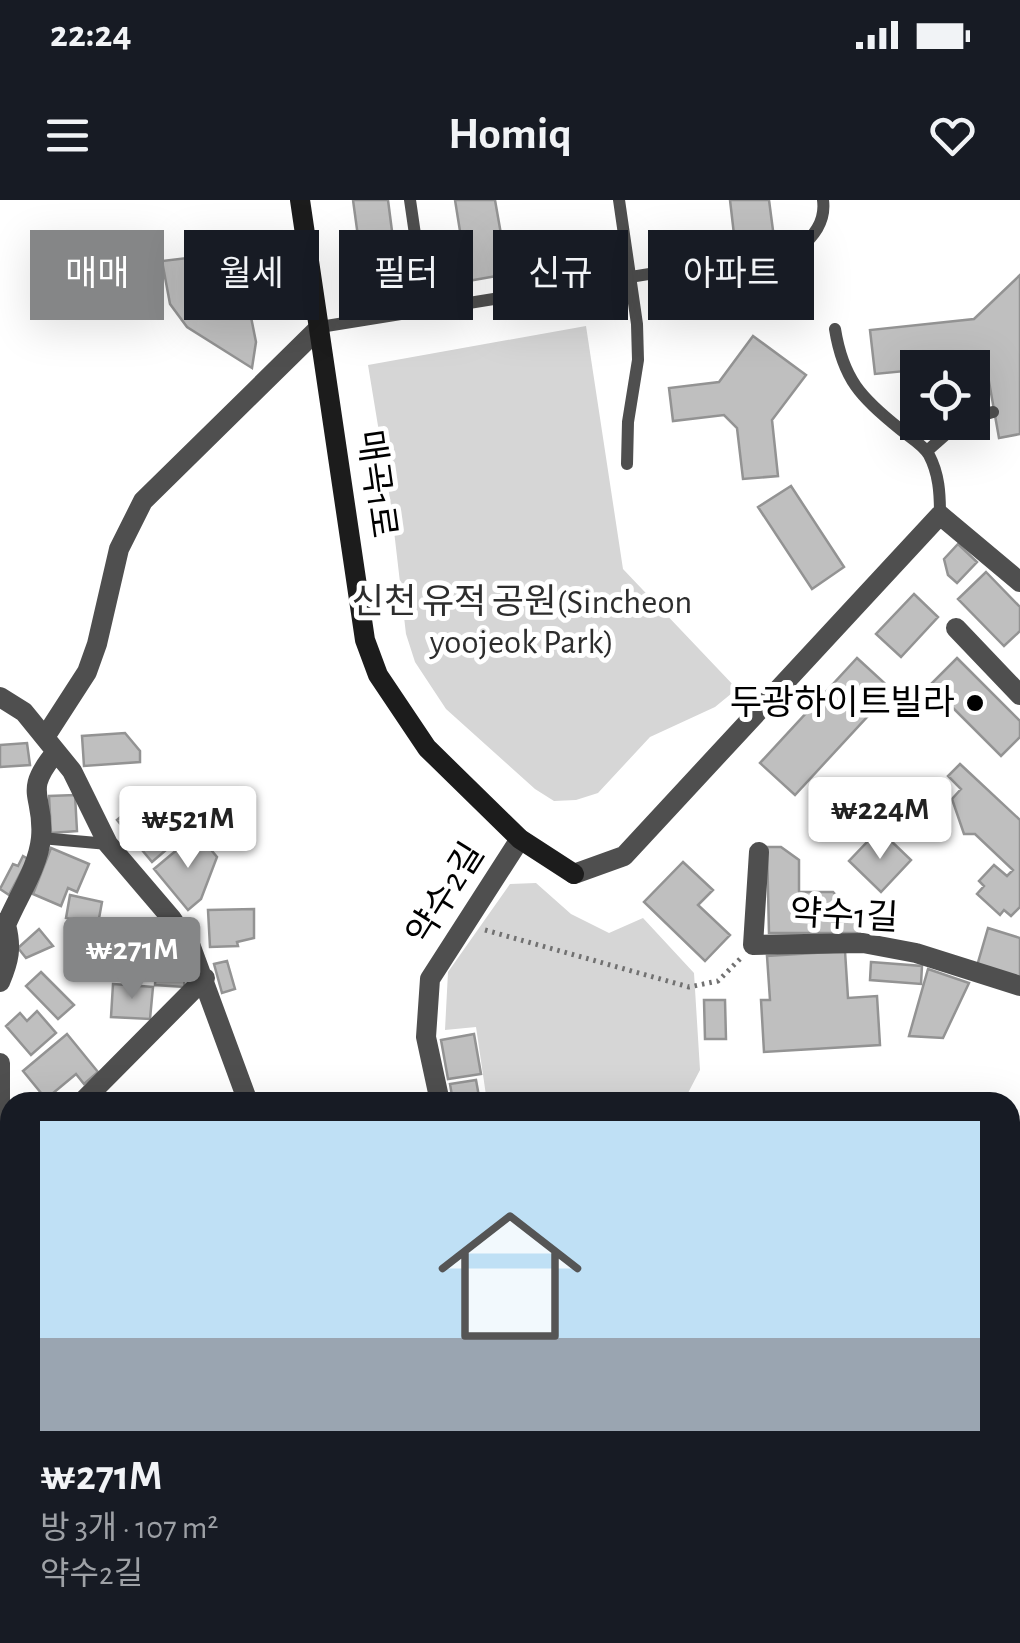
<!DOCTYPE html>
<html lang="ko">
<head>
<meta charset="utf-8">
<style>
	body { margin:0; font-family:"Alegreya Sans","Noto Sans KR",sans-serif; background:#242831; color:#f1f3f6; height:100vh; display:flex; flex-direction:column; font-size:38px; white-space:nowrap }
	* { box-sizing:border-box; margin:0 }
	p { font-size:32px; color:#9ea1a6 }
	.icon { flex:none; width:55px; height:55px; fill:none; stroke:currentColor; stroke-width:2; stroke-linecap:round; stroke-linejoin:round }
	.map { position:relative; flex:1; overflow:hidden }
	.drawer { position:absolute; left:0px; top:892px; width:1020px; height:552px; display:flex; flex-direction:column; background:#171b24; border-radius:30px 30px 0 0; box-shadow:0 10px 40px #0002 }
	.drawer>* { flex:none }
	.banner { position:absolute; left:30px; top:30px; width:960px; height:90px; display:flex; gap:20px }
	.buttons { position:absolute; left:900px; top:150px; display:grid; gap:20px }
	.buttons a { display:grid; place-items:center; width:90px; height:90px; border-radius:0px; background:#171b24; box-shadow:0 10px 40px #0002; font-size:50px }
	.price { position:absolute; translate:-50% -85px; padding:0 22px; border-radius:10px; background:#fff; color:#222; font-size:32px; line-height:65px; filter:drop-shadow(0 2px 5px #0008) }
	.price::after { content:''; position:absolute; left:50%; top:60px; width:30px; height:22px; margin-left:-15px; background:inherit; clip-path:polygon(0 0,100% 0,50% 100%) }
	.price.selected { background:#858687; color:#fff }
	ul { padding:0; list-style:none }
	li { display:grid; align-content:center; gap:20px; height:530px; padding:0 40px }
	li span { display:grid; place-items:center; height:310px; border-radius:0px; color:#555 }
	li>.icon { margin-inline-start:auto }
	span .icon { width:180px; height:180px; fill:#fffc; stroke-width:1 }
	li b { font-size:42px }
	.chip { padding:0 35px; border-radius:0px; background:#171b24; box-shadow:0 10px 40px #0002; font-size:35px; line-height:90px }
	.chip.selected { background:#858687; color:#fff }
	.status { display:flex; justify-content:space-between; align-items:center; height:70px; padding:0 50px; background:#171b24; direction:ltr }
	.status svg { height:28px; fill:currentColor }
	header { display:flex; justify-content:space-between; align-items:center; height:130px; padding:0 40px; background:#171b24; font-size:45px; font-weight:600 }
	.map>svg:first-child { display:block }
</style>
</head>
<body>
<div class="status"><b>22:24</b><svg viewBox="0 0 49 12"><path d="M0 12V9h3v3zM5 12V6h3v6zM10 12V3h3v9zM15 12V0h3v12zM26 1h20v11H26zM47 4h2v5h-2z"/></svg></div>
<header><svg class="icon" aria-label="menu" viewBox="0 0 24 24"><path d="M4 6h16M4 12h16M4 18h16"/></svg>Homiq<svg class="icon" aria-label="heart" viewBox="0 0 24 24"><path d="M12 20l-8-8c-3-5 5-10 8-4 3-6 11-1 8 4z"/></svg></header>
<div class="map">
<svg width="1020" height="1443" viewBox="0 0 1020 1443">
	<rect width="100%" height="100%" fill="#fff"/>
	<path fill="#d6d6d6" d="M586,126L623,369L737,489L715,507L650,537L598,593L576,600L554,601L535,589L446,509L415,462L406,434L391,305L368,165Z
		M536,683L571,714L609,733L643,718L694,773L700,870L688,893L687,902H487L476,827L445,830L448,772L510,684Z
		M0,1227L10,1234V1435H375L385,1443H0Z"/>
	<g fill="none" stroke-linecap="round" stroke-linejoin="round">
		<path stroke="#9d9d9d" stroke-width="8" d="M0,1164H10
			M539,1435L544,1443"/>
	</g>
	<path fill="#bfbfbf" stroke="#939393" stroke-width="2.5" d="M353,0H388L396,62L362,66Z
		M455,0H495L508,74L468,81Z
		M730,0H769L774,38L735,43Z
		M238,52L256,142L252,168L187,127L170,104L162,61Z
		M1020,75V234L999,238L988,176L977,164L875,174L870,130L974,119Z
		M753,136L806,175L772,220L778,276L743,279L737,228L724,215L673,221L669,188L719,182Z
		M791,286L844,367L812,389L758,307Z
		M958,344L977,362L957,383L948,375L944,359Z
		M986,372L1020,407V431L1004,446L958,399Z
		M914,394L938,417L901,457L876,434Z
		M857,458L892,490L795,595L760,563Z
		M957,458L1020,521V537L1001,556L930,485Z
		M125,533L140,551V562L84,566L82,536Z
		M27,543L30,565L0,567V545Z
		M960,564L1020,620V707L1011,716L1004,710L1000,715L977,694L984,686L979,681L994,665L1007,676L1013,670L975,634H964L952,599L961,589L948,576Z
		M153,590L188,631L152,662L117,620Z
		M75,595L77,631L51,633L49,596Z
		M197,633L217,657L201,699L188,710L154,669Z
		M889,639L911,660L881,692L849,661L869,640Z
		M767,647H781L799,660V692H833L860,721V733H769Z
		M51,648L89,664L77,692L68,688L61,706L33,694Z
		M23,656L28,659L9,695L0,689L13,664L18,666Z
		M683,662L713,690L698,705L730,735L705,761L644,702Z
		M70,695L102,702L98,724L66,718Z
		M254,709V738L237,742L238,746L210,747L208,710Z
		M988,728L1020,738V780L977,766Z
		M39,729L53,746L26,758L18,748Z
		M157,749L186,751L184,787L155,785Z
		M845,751L848,798L877,796L880,845L764,852L761,800H770L767,756Z
		M227,761L235,789L222,793L214,764Z
		M871,762L922,766L921,784L870,780Z
		M928,769L969,783L943,838L909,836Z
		M41,772L74,805L58,819L26,786Z
		M113,784L153,787L150,819L111,817Z
		M704,800H725L726,839H705Z
		M37,811L56,833L31,855L6,826L20,813L27,821Z
		M67,834L98,872L84,884L76,874L46,899L23,871Z
		M474,834L481,874L448,879L441,840Z
		M476,880L480,902H453L450,884Z
		M10,959V997L9,998L0,993V979Z"/>
	<g fill="none" stroke-linecap="round" stroke-linejoin="round">
		<path stroke="#717171" stroke-width="5" stroke-dasharray="2.5 5" stroke-linecap="butt" d="M485,730L689,787L718,781L741,758"/>
		<path stroke="#4f4f4f" stroke-width="12" d="M410,0L426,110
			M619,0L637,124L638,160L628,222L627,264
			M320,127L798,50C813,37 826,22 823,0
			M835,129C843,179 861,198 900,229C909,237 923,244 929,255C939,274 940,293 940,315
			M972,218L993,212
			M927,251L960,222
			M41,638L108,644"/>
		<path stroke="#4f4f4f" stroke-width="20" d="M956,428L1020,495
			M0,497L24,512L72,571L108,644L172,719L191,747L248,902
			M45,537L87,472L97,444L119,349L143,301L320,127
			M759,652L753,745L863,743L916,753L1020,786
			M574,674L624,656L940,315L1020,382
			M0,723L6,725C12,748 9,761 0,782
			M6,725C17,698 38,668 41,638C45,594 21,594 56,552
			M0,863V904
			M82,902L205,778
			M440,902L426,837L430,779L520,639
			M0,921L10,920
			M0,1071L10,1074
			M1010,1108L1020,1097
			M1010,1136L1017,1139
			M592,1435L599,1443"/>
		<path stroke="#1c1c1c" stroke-width="20" d="M300,0L365,440L378,475L427,548L520,639L574,674
			M1010,1273L1020,1261
			M1010,1351L1020,1340
			M857,1443L864,1435
			M930,1443L937,1435"/>
	</g>
	<circle fill="#000" stroke="#fff" stroke-width="4" cx="975" cy="503" r="10"/>
	<g text-anchor="middle" dominant-baseline="central" stroke-width="10" stroke-linejoin="round" paint-order="stroke">
		<g font-size="35" fill="#000" stroke="#fff">
			<text transform="translate(376 284) rotate(82)">매곡1로</text>
			<text transform="translate(446 694) rotate(-58)">약수2길</text>
			<text transform="translate(844 716) rotate(3)">약수1길</text>
		</g>
		<g font-size="35" fill="#2d2d2d" stroke="#fff">
			<text x="522" y="402">신천 유적 공원(Sincheon<tspan x="522" dy="40">yoojeok Park)</tspan></text>
		</g>
		<g font-size="35" fill="#000" stroke="#fff" text-anchor="end">
			<text x="955" y="503">두광하이트빌라</text>
		</g>
	</g>
</svg>
<div class="buttons">
<a><svg class="icon" aria-label="locate" viewBox="0 0 24 24"><circle cx="12" cy="12" r="6"/><path d="M12 2v4M12 18v4M2 12h4M18 12h4"/></svg></a>
</div>
<b class="price" style="left:880px;top:662px">₩224M</b>
<b class="price" style="left:188px;top:671px">₩521M</b>
<b class="price selected" style="left:132px;top:802px">₩271M</b>
<div class="banner">
<a class="chip selected">매매</a>
<a class="chip">월세</a>
<a class="chip">필터</a>
<a class="chip">신규</a>
<a class="chip">아파트</a>
</div>
<section class="drawer">
<ul>
<li><span style="background:linear-gradient(#bfe0f5 70%,#9aa5b1 0)"><svg class="icon" aria-label="home" viewBox="0 0 24 24"><path d="M3 11l9-7 9 7M6 9v11h12V9"/></svg></span><div><b>₩271M</b><p>방 3개 · 107 m²</p><p>약수2길</p></div></li>
</ul>
</section>
</div>
</body>
</html>
